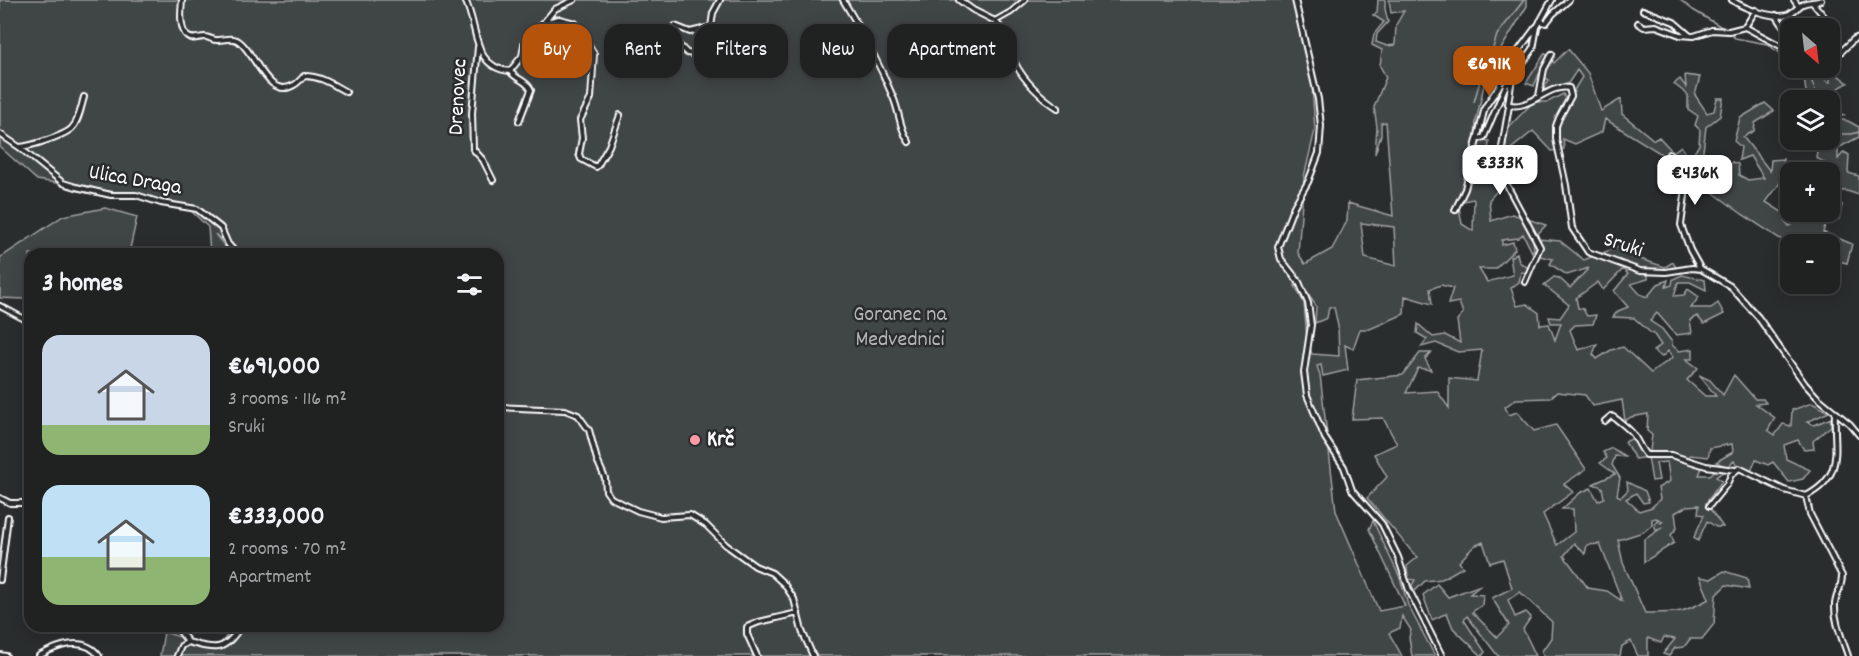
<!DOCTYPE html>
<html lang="en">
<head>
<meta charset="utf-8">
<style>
	body { margin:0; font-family:Dekko,sans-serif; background:#2d2f2f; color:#f1f3f6; height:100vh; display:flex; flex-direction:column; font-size:22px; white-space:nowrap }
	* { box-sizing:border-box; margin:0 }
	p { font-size:20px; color:#a2a4a5 }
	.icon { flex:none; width:33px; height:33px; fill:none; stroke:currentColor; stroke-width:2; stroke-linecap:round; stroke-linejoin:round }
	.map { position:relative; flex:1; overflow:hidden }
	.sheet { position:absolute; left:24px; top:248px; width:480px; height:384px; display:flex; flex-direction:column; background:#202222; border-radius:18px; box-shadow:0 3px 15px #0003,0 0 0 2px #3d3f40 }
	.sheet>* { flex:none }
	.top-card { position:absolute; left:522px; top:24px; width:570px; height:54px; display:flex; gap:12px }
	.needle { width:39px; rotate:152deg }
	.fabs { position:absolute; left:1780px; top:18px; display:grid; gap:12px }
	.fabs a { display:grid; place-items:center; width:60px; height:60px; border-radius:12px; background:#202222; box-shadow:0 3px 15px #0003,0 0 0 2px #3d3f40; font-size:30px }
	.price { position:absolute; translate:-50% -51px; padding:0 14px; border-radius:12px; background:#fff; color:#222; font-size:20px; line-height:39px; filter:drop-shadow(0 2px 3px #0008) }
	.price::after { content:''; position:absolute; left:50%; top:36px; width:18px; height:14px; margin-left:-9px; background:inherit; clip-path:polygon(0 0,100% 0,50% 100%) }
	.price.selected { background:#b45309; color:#fff }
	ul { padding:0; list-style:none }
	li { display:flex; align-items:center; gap:18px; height:150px; padding:0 18px }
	li span { display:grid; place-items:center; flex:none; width:168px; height:120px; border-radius:18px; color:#555 }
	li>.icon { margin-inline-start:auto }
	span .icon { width:72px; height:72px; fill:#fffc; stroke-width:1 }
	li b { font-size:26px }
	h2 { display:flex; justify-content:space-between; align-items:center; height:72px; padding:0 18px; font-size:26px }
	.tag { padding:0 21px; border-radius:18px; background:#202222; box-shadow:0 3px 15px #0003,0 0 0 2px #3d3f40; font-size:21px; line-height:54px }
	.tag.selected { background:#b45309; color:#fff }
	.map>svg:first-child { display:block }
</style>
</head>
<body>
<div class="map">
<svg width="1859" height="656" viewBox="0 0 1859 656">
	<rect width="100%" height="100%" fill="#2a2d2e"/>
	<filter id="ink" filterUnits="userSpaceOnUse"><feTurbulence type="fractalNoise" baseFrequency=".0167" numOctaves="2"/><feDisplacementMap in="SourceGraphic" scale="12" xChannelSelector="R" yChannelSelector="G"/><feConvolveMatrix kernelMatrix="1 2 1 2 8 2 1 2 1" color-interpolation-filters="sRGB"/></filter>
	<g filter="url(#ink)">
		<path fill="#414445" stroke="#a0a2a2" stroke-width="1.5" fill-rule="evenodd" d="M0,0H1294L1310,56L1315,130L1304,177L1298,253L1305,264L1332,249L1347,221L1348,203L1393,216L1386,122L1381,123V135L1375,154L1377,127L1374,107L1386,77L1380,66L1382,50L1372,45L1374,34L1384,22L1373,15L1377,13L1378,0H1385V9L1388,22L1377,34L1376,42L1387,46L1395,45L1396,25L1404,11L1391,13L1389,0H1527V6L1487,72L1476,121L1475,138L1489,141L1486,179L1503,184L1489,200L1491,221L1512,214L1546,225L1533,239L1534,249L1532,252L1523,234L1518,238L1502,240V245L1513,242L1515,249L1495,269H1479L1487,282L1513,275L1510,257L1517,253L1519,262L1530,269L1528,273L1521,272L1519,282L1511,288L1517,306L1527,304L1539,313L1540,325L1549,324L1555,340L1561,323H1551L1549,317L1560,318L1569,305L1544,285L1554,277L1559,278L1570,288L1589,268L1567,275L1550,264L1553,259L1535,255L1539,239L1560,241L1584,260L1629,243L1640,259L1665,267L1673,262L1676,268L1648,274V279L1631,284L1640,294L1647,297L1658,284L1668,280L1666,287L1672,285L1673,279L1682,275L1705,280L1706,290L1690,282H1678L1674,296L1684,295L1688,289L1699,297L1691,308H1711L1718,303L1724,314L1704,324L1697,316L1690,320L1692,333L1676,335L1657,313L1650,321L1662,329L1672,342V345L1679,351L1693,349V359H1686L1698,368L1687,380L1705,396H1716L1699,375L1710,380L1723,395L1734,375L1755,399H1763L1766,403L1756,404L1775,418L1768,430L1775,435L1783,424L1791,426L1792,410L1812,403L1829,412L1807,422L1814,425L1831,418V426L1813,441L1814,449L1804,450L1798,440L1784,445L1786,459L1810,470L1803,479L1789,482L1773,462L1768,465L1756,460L1751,471L1739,469L1734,461L1727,467L1716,462L1733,452L1732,444L1710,448L1708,457L1690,455L1687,462L1702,467L1699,475H1710L1718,468L1725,470L1716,477L1722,481L1706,503L1723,527H1716L1707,521L1698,541L1694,537L1704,515L1698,514L1699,505L1687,506L1675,513L1677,528L1671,535L1674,543L1644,562V540L1663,527L1656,530L1654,524L1657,520L1661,523L1663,521L1656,518L1652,519V525L1643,532L1618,540L1623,563L1645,613C1677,613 1681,614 1709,599L1700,577L1711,579L1724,571L1747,578L1749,589L1726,585L1716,595L1714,624L1702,639H1690L1684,647L1675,648L1669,656L1663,654L1675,639L1664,637L1661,643L1648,638V656H1638L1631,641L1622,646L1620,656H1543L1542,651L1551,638L1552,622L1520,592L1508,600L1515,617L1526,612L1531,617L1523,629L1536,656H1498L1467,616L1464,620L1485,652L1482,656L1453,628L1447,613L1432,620L1423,595L1437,584L1448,597L1481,585L1470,594L1483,595L1482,605L1472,612L1497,637L1509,625L1492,598L1512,588L1503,559L1490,563L1483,542L1474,546L1459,562L1463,567L1442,579L1425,581L1414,592L1412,585L1415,580L1408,579L1407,566L1418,557L1413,553L1367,498L1387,477L1374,454L1397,444L1383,418L1352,419L1357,380L1403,375L1420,353H1431L1425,359L1431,370L1418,368L1406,393L1437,391L1449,408V378L1477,381L1482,350L1458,352L1436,343L1421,347L1427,339L1417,333L1418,324L1433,337L1445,335L1460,343L1457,320L1463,313L1459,302L1448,304L1453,288L1441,285L1430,289L1432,304L1405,296L1404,314L1370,329H1360L1353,349L1345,345L1348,370L1323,376L1321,365L1317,366L1320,375L1336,511L1379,611L1405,606L1369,529L1373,521L1400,578L1408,605L1435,656H1412L1409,637L1411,630L1402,616L1400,628L1389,633L1402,656H160L164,632L216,649L235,626H498V254L241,253L227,245L215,234L230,253H208L210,252L208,227L189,209L121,193L37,180L0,147ZM1473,199L1474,200L1473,231L1462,224L1458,202ZM1361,223L1394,227L1396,266L1365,258ZM1623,269L1628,274L1614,291L1628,307L1618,311L1613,317L1634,318L1652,334L1653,333L1661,345L1653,351L1662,357L1668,351L1673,357L1651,373L1623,347L1611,350L1597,359L1593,354L1597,344L1578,350L1570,330L1575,325L1593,324L1596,315L1587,316L1583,309L1578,308L1576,298L1598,282L1603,290ZM1297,277L1316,306L1315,323L1327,318L1329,307H1334L1338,326L1339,356L1312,354L1307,339L1304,303L1295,286ZM1557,392L1585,395L1593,406L1622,400L1625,421L1631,417L1648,414L1647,431L1652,435L1650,451L1644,452L1635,437L1625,442L1635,459L1648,457L1652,481L1659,480L1656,463L1667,462L1670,481L1658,488L1660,499L1652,507L1639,511L1626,499L1636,493L1643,503L1649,502L1645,491L1627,482L1628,490L1621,497L1617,495L1620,478L1612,465L1615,456L1626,457L1612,448L1603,452L1607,458L1600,463L1615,474L1593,484L1602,487L1604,498L1598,501L1591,488L1580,493L1562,509H1573L1574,532L1557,545L1543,514L1573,492L1564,484L1586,469L1556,425L1534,431L1517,412L1509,415L1505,407L1516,399L1550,398ZM1574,543L1585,554L1587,545L1600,544L1622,601L1607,591L1588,588L1564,556Z
			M1568,49L1588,73L1601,111L1621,99L1622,114L1654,140L1659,137L1673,152L1681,146L1690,159L1699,145L1700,130L1695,125L1698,116L1688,109V95L1674,84L1680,79L1686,87L1685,75L1700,77L1695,95L1707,113L1714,111L1717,98H1723L1720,116L1706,127L1703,151L1697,162L1723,174L1732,162L1738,164L1739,175L1748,180L1764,178L1750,156L1739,160L1741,147L1734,141L1740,118L1765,103L1774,111L1755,123L1754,131L1743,137L1770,171L1771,160L1783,159L1780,183L1766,202L1791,218L1785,221L1789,226L1812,212H1830V207L1842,205L1839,219L1827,220L1823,232L1852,244L1847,263L1830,259V244L1791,246L1742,214L1660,153L1605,119L1602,132L1575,144L1563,139L1564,149L1552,151L1533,131L1507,152L1504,132L1533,102H1548L1563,94L1565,98L1575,92L1574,90L1582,77L1577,70L1567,85L1540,93L1549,80L1539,74L1534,86L1526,83L1545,53L1554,63Z
			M1795,68H1825L1826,81L1830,82V69L1848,83L1833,91L1830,103V100H1807L1804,77L1793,72Z
			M1830,109L1844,115L1835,119L1848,121L1859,127V137L1838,148V159L1844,152L1849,155L1848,173L1859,176V195L1847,191L1830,190V172H1828L1830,167L1816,157L1818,146L1808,141L1810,140H1816L1822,145L1823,140H1830Z
			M105,208L137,217L129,253L30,254V302L25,299L0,298V258L63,216Z"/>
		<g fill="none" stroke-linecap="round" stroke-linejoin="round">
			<path stroke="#a6a7a7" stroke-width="1.5" d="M1680,0L1693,10L1725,29
				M1728,32L1735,38L1767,44L1791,61
				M1797,68L1810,77L1819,100
				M1474,102L1482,74L1489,61L1497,35L1524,0
				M1830,113L1840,134H1852L1859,132"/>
			<defs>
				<path id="minor" d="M182,0C181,10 179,29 187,36C193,41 198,37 205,37C209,37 214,41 218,40C225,40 230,37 237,40C255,50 267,101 294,85C298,83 301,79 304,76C321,76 332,84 346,92
					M465,0C479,27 471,67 510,71L522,56L525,39L543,23L559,19L575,23L581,31L594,54L591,98L580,120L582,138L579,154L581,159L596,167L598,165L609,146L620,115
					M843,0C862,31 879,63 893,97C900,113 899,128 909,142
					M959,0L973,10L995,21
					M1025,0L1011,12L995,21C1011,37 1007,46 1015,63C1024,81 1042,98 1058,108
					M1295,0L1318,99L1321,126L1319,153L1308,182L1294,206L1278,247L1281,259L1299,282L1308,303L1311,325L1304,372L1307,395L1325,438L1344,467L1352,490L1382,524L1398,557L1409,590L1442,656
					M1552,0L1537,27L1533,49L1512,78L1508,104C1528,112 1549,83 1569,88L1571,96L1559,118L1556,126V139L1566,185L1572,228L1588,252L1640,271L1666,272L1692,268L1701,269L1730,286L1758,317L1805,384L1817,397L1850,424L1859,435
					M1732,0C1743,8 1773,19 1787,15C1793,13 1797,7 1803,4C1809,1 1815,3 1821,0
					M1794,0L1799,7
					M1813,3C1818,10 1825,16 1829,24C1833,34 1833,43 1840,53L1854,39L1859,37
					M1643,10L1674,22L1689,35
					M1540,21L1546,23L1553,14L1569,0
					M544,22L555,9L574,0
					M1638,23L1644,27L1656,26L1680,35L1694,36L1712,30L1729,31L1745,27L1756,10
					M1745,27L1790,51L1788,33L1776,15
					M478,47L472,113L473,149L483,160L493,180
					M705,56L687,53L672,38L669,32L675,26L690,32L711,27L713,13L720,0
					M510,71C516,80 527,80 531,90L519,121
					M1539,96L1544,69L1552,54
					M1509,106L1501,153L1502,176L1540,247L1525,282
					M0,134L19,147C29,147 66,135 72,128C79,121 81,107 84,97
					M1477,140L1484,137L1506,85L1512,80
					M19,147L63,183L76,187L111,195H136L161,203L197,209L221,228L228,244L237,254
					M1669,154L1682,176L1686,188L1681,225L1690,250L1700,268
					M1455,210L1465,189L1485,107L1498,88L1513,58L1536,27
					M0,306L30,322
					M498,407L565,410L578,415L589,430L597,460L605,478L606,491L611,498L638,511L661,517L690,515L706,525L726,545L755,566L772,573L784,584L794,599L802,631L813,656
					M1605,421L1611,416C1615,417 1630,430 1633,434C1638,441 1640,448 1646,455H1671L1706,466L1735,470
					M1806,496L1810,514L1842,576C1842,587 1836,594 1835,604C1834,622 1843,640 1848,656
					M0,498L10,503H30
					M1709,506L1727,484L1731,475L1739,468L1784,490L1806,496C1846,475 1833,449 1835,413
					M0,580L8,517
					M176,626L188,642
					M188,642C217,650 224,652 241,626
					M0,655L6,656
					M39,656C56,646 84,635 99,656
					M177,656L181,646L188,642
					M757,656L747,634V627L759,622L798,613"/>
			</defs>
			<use href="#minor" stroke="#fff" stroke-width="8"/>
			<use href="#minor" stroke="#2a2d2e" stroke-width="4"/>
		</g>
	</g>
	<circle fill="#ff9aa2" stroke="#2a2d2e" stroke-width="2" cx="695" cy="440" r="6"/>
	<g text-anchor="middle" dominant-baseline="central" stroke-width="5" stroke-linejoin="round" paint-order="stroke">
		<g font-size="22" fill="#fff" stroke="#2a2d2e">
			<text transform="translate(459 97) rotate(-87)">Drenovec</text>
			<text transform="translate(135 181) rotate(10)">Ulica Draga</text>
			<text transform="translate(1623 246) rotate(18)">Sruki</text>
		</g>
		<g font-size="22" fill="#b3b4b5" stroke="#2a2d2e">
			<text x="900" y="315">Goranec na<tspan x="900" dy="25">Medvednici</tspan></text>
		</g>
		<g font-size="22" font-weight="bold" fill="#fff" stroke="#2a2d2e" text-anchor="start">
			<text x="707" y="440">Krč</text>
		</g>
	</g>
</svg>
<div class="fabs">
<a><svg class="needle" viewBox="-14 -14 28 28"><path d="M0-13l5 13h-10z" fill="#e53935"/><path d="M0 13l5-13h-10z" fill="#a2a4a5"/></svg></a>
<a><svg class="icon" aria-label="layers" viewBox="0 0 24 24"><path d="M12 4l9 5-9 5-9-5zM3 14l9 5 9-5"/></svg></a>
<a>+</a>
<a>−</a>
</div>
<b class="price selected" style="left:1489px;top:97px">€691K</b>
<b class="price" style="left:1500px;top:196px">€333K</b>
<b class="price" style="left:1695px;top:206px">€436K</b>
<div class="top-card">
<a class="tag selected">Buy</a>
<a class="tag">Rent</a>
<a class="tag">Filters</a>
<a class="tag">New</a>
<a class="tag">Apartment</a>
</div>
<section class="sheet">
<h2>3 homes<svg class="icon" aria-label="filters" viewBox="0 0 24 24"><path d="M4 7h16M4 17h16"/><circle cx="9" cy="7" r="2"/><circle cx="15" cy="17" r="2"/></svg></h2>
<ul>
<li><span style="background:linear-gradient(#c9d6e8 75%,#8fb573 0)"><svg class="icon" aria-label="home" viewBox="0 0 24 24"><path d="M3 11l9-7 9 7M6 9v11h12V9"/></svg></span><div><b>€691,000</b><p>3 rooms · 116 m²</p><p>Sruki</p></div></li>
<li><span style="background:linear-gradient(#bfe0f5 60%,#8fb573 0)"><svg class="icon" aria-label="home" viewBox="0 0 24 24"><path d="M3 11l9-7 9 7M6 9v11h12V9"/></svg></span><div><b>€333,000</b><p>2 rooms · 70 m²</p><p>Apartment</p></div></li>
</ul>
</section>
</div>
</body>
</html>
